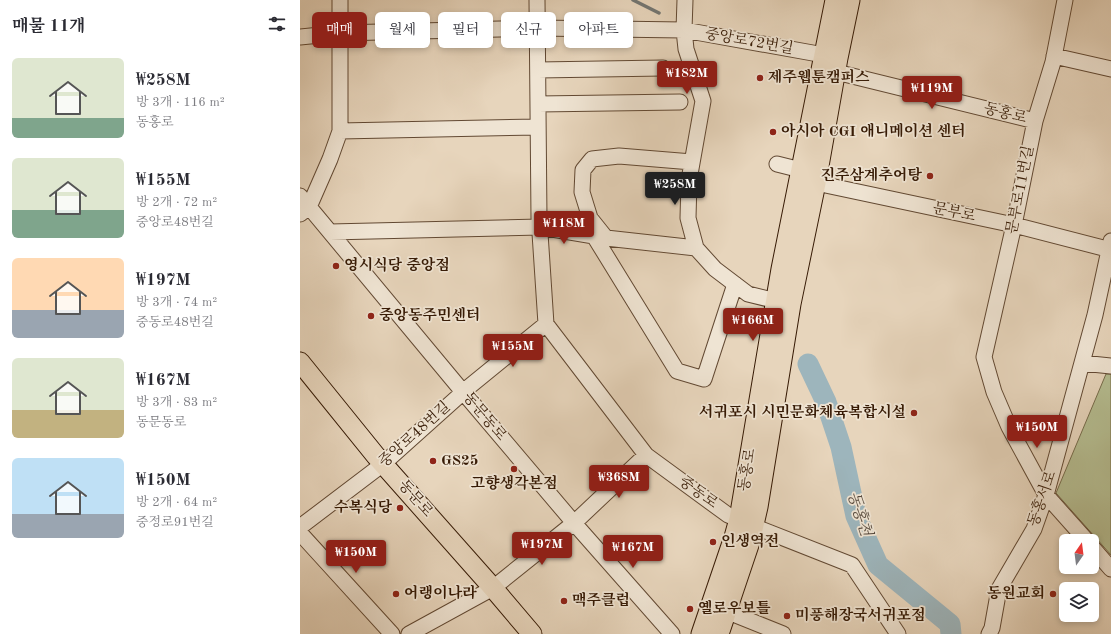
<!DOCTYPE html>
<html lang="ko">
<head>
<meta charset="utf-8">
<style>
	body { margin:0; font-family:"Old Standard TT","Noto Serif KR",serif; background:#f2f2f3; color:#2b2b33; height:100vh; display:flex; flex-direction:column; font-size:15px; white-space:nowrap }
	* { box-sizing:border-box; margin:0 }
	p { font-size:13px; color:#7c7c81 }
	.icon { flex:none; width:22px; height:22px; fill:none; stroke:currentColor; stroke-width:2; stroke-linecap:round; stroke-linejoin:round }
	.map { position:relative; flex:1; overflow:hidden }
	.sheet { display:flex; flex-direction:column; background:#fff; width:300px }
	.sheet>* { flex:none }
	.guide { position:absolute; left:12px; top:12px; width:380px; height:36px; display:flex; gap:8px }
	.needle { width:26px; rotate:14deg }
	.tools { position:absolute; left:759px; top:534px; display:grid; gap:8px }
	.tools a { display:grid; place-items:center; width:40px; height:40px; border-radius:6px; background:#fff; box-shadow:0 2px 6px #0003; font-size:20px }
	.price { position:absolute; translate:-50% -34px; padding:0 9px; border-radius:4px; background:#8f2418; color:#fff; font-size:13px; line-height:26px; filter:drop-shadow(0 1px 2px #0008) }
	.price::after { content:''; position:absolute; left:50%; top:24px; width:12px; height:9px; margin-left:-6px; background:inherit; clip-path:polygon(0 0,100% 0,50% 100%) }
	.price.active { background:#222; color:#fff }
	ul { padding:0; list-style:none }
	li { display:flex; align-items:center; gap:12px; height:100px; padding:0 12px }
	li span { display:grid; place-items:center; flex:none; width:112px; height:80px; border-radius:6px; color:#555 }
	li>.icon { margin-inline-start:auto }
	span .icon { width:48px; height:48px; fill:#fffc; stroke-width:1 }
	li b { font-size:17px }
	h2 { display:flex; justify-content:space-between; align-items:center; height:48px; padding:0 12px; font-size:17px }
	.chip { padding:0 14px; border-radius:6px; background:#fff; box-shadow:0 2px 6px #0003; font-size:14px; line-height:36px }
	.chip.active { background:#8f2418; color:#fff }
	main { display:flex; flex:1; min-height:0 }
	.map>svg:first-child { display:block }
</style>
</head>
<body>
<main>
<section class="sheet">
<h2>매물 11개<svg class="icon" aria-label="filters" viewBox="0 0 24 24"><path d="M4 7h16M4 17h16"/><circle cx="9" cy="7" r="2"/><circle cx="15" cy="17" r="2"/></svg></h2>
<ul>
<li><span style="background:linear-gradient(#dfe7d0 75%,#7fa58c 0)"><svg class="icon" aria-label="home" viewBox="0 0 24 24"><path d="M3 11l9-7 9 7M6 9v11h12V9"/></svg></span><div><b>₩258M</b><p>방 3개 · 116 m²</p><p>동홍로</p></div></li>
<li><span style="background:linear-gradient(#dfe7d0 65%,#7fa58c 0)"><svg class="icon" aria-label="home" viewBox="0 0 24 24"><path d="M3 11l9-7 9 7M6 9v11h12V9"/></svg></span><div><b>₩155M</b><p>방 2개 · 72 m²</p><p>중앙로48번길</p></div></li>
<li><span style="background:linear-gradient(#ffd9b3 65%,#9aa5b1 0)"><svg class="icon" aria-label="home" viewBox="0 0 24 24"><path d="M3 11l9-7 9 7M6 9v11h12V9"/></svg></span><div><b>₩197M</b><p>방 3개 · 74 m²</p><p>중동로48번길</p></div></li>
<li><span style="background:linear-gradient(#dfe7d0 65%,#c2b280 0)"><svg class="icon" aria-label="home" viewBox="0 0 24 24"><path d="M3 11l9-7 9 7M6 9v11h12V9"/></svg></span><div><b>₩167M</b><p>방 3개 · 83 m²</p><p>동문동로</p></div></li>
<li><span style="background:linear-gradient(#bfe0f5 70%,#9aa5b1 0)"><svg class="icon" aria-label="home" viewBox="0 0 24 24"><path d="M3 11l9-7 9 7M6 9v11h12V9"/></svg></span><div><b>₩150M</b><p>방 2개 · 64 m²</p><p>중정로91번길</p></div></li>
</ul>
</section>
<div class="map">
<svg width="811" height="634" viewBox="0 0 811 634">
	<rect width="100%" height="100%" fill="#e7d5bc"/>
	<filter id="stains"><feTurbulence type="fractalNoise" baseFrequency=".005" numOctaves="4"/><feColorMatrix values="0 0 0 0 .2 0 0 0 0 .09 0 0 0 0 .02 0 0 0 .5 -.17"/></filter>
	<radialGradient id="worn" r=".72"><stop offset=".6" stop-color="#630" stop-opacity="0"/><stop offset="1" stop-color="#630" stop-opacity=".3"/></radialGradient>
	<path fill="#b5bd91" stroke="#766c4b" d="M806,374H811V555L756,493Z"/>
	<g fill="none" stroke-linecap="round" stroke-linejoin="round">
		<path stroke="#747773" stroke-width="3.5" d="M333,0L359,13"/>
		<path stroke="#9db5bc" stroke-width="21" d="M508,364L526,402L541,447L556,516L578,565L650,624L651,634"/>
		<defs>
			<path id="minor" d="M237,0L239,218L246,324L346,455L428,515L453,526L552,565L598,634
				M385,0L384,30L386,49L403,101L389,180L388,218L396,248L415,269L448,294L485,303
				M765,0L753,62L735,121L714,225L684,357L694,392L709,427L746,495L787,541
				M0,37L40,33L237,28L384,30L535,57
				M754,56L811,69
				M238,70L363,68
				M536,72L735,121
				M238,104L380,102
				M40,131L238,127
				M477,164L501,170L516,183L714,225L811,250
				M0,196L163,392L274,523L372,634
				M0,214L9,207L30,159L40,131V0
				M30,232L240,227L306,238L396,248
				M294,236L377,371L404,379L435,284
				M306,238L290,218L282,192L283,170L292,159L319,156L392,162
				M782,363L811,366
				M0,527L83,464L170,386L246,324
				M0,533L92,634
				M792,547L811,569
				M426,611L483,634
				M109,634L193,588L274,523L346,455
				M689,634L692,628L699,589L734,529L746,495L795,315L811,241"/>
			<path id="major" d="M0,362L76,456L193,588L232,634
				M401,634L434,537L439,519L481,269L535,0
				M419,634L450,542L458,507L491,304L516,183L538,58L550,0"/>
		</defs>
		<use href="#minor" stroke="#624933" stroke-width="17"/>
		<use href="#major" stroke="#361a05" stroke-width="21"/>
		<use href="#minor" stroke="#efe4d3" stroke-width="15"/>
		<use href="#major" stroke="#e7d5bc" stroke-width="19"/>
	</g>
	<g fill="#8f2418" stroke="#efe4d3" stroke-width="1.5">
		<circle cx="460" cy="78" r="4"/>
		<circle cx="473" cy="132" r="4"/>
		<circle cx="630" cy="176" r="4"/>
		<circle cx="36" cy="266" r="4"/>
		<circle cx="71" cy="316" r="4"/>
		<circle cx="614" cy="413" r="4"/>
		<circle cx="133" cy="461" r="4"/>
		<circle cx="214" cy="469" r="4"/>
		<circle cx="100" cy="508" r="4"/>
		<circle cx="413" cy="542" r="4"/>
		<circle cx="96" cy="594" r="4"/>
		<circle cx="753" cy="594" r="4"/>
		<circle cx="264" cy="601" r="4"/>
		<circle cx="390" cy="609" r="4"/>
		<circle cx="487" cy="616" r="4"/>
	</g>
	<g text-anchor="middle" dominant-baseline="central" stroke-width="3.5" stroke-linejoin="round" paint-order="stroke">
		<g font-size="15" fill="#361a05" stroke="#efe4d3">
			<text transform="translate(449 42) rotate(10)">중앙로72번길</text>
			<text transform="translate(705 114) rotate(14)">동홍로</text>
			<text transform="translate(721 190) rotate(-79)">문부로11번길</text>
			<text transform="translate(654 213) rotate(12)">문부로</text>
			<text transform="translate(184 417) rotate(50)">동문동로</text>
			<text transform="translate(115 435) rotate(-42)">중앙로48번길</text>
			<text transform="translate(448 470) rotate(-81)">동홍로</text>
			<text transform="translate(398 493) rotate(36)">중동로</text>
			<text transform="translate(115 499) rotate(49)">동문로</text>
			<text transform="translate(743 499) rotate(-71)">동홍서로</text>
		</g>
		<g font-size="15" font-weight="bold" fill="#361a05" stroke="#efe4d3" text-anchor="start">
			<text x="468" y="78">제주웹툰캠퍼스</text>
			<text x="481" y="132">아시아 CGI 애니메이션 센터</text>
			<text x="622" y="176" text-anchor="end">진주삼계추어탕</text>
			<text x="44" y="266">영시식당 중앙점</text>
			<text x="79" y="316">중앙동주민센터</text>
			<text x="606" y="413" text-anchor="end">서귀포시 시민문화체육복합시설</text>
			<text x="141" y="461">GS25</text>
			<text x="214" y="484" text-anchor="middle">고향생각본점</text>
			<text x="92" y="508" text-anchor="end">수복식당</text>
			<text x="421" y="542">인생역전</text>
			<text x="104" y="594">어랭이나라</text>
			<text x="745" y="594" text-anchor="end">동원교회</text>
			<text x="272" y="601">맥주클럽</text>
			<text x="398" y="609">옐로우보틀</text>
			<text x="495" y="616">미풍해장국서귀포점</text>
		</g>
		<g font-size="16" font-style="italic" fill="#55483c" stroke="#efe4d3">
			<text transform="translate(559 514) rotate(72)">동홍천</text>
		</g>
	</g>
	<rect width="100%" height="100%" filter="url(#stains)"/>
	<rect width="100%" height="100%" fill="url(#worn)"/>
</svg>
<div class="tools">
<a><svg class="needle" viewBox="-14 -14 28 28"><path d="M0-13l5 13h-10z" fill="#e53935"/><path d="M0 13l5-13h-10z" fill="#7c7c81"/></svg></a>
<a><svg class="icon" aria-label="layers" viewBox="0 0 24 24"><path d="M12 4l9 5-9 5-9-5zM3 14l9 5 9-5"/></svg></a>
</div>
<b class="price" style="left:387px;top:95px">₩182M</b>
<b class="price" style="left:632px;top:110px">₩119M</b>
<b class="price active" style="left:375px;top:206px">₩258M</b>
<b class="price" style="left:264px;top:245px">₩118M</b>
<b class="price" style="left:453px;top:342px">₩166M</b>
<b class="price" style="left:213px;top:368px">₩155M</b>
<b class="price" style="left:737px;top:449px">₩150M</b>
<b class="price" style="left:319px;top:499px">₩368M</b>
<b class="price" style="left:242px;top:566px">₩197M</b>
<b class="price" style="left:333px;top:569px">₩167M</b>
<b class="price" style="left:56px;top:574px">₩150M</b>
<div class="guide">
<a class="chip active">매매</a>
<a class="chip">월세</a>
<a class="chip">필터</a>
<a class="chip">신규</a>
<a class="chip">아파트</a>
</div>
</div>
</main>
</body>
</html>
